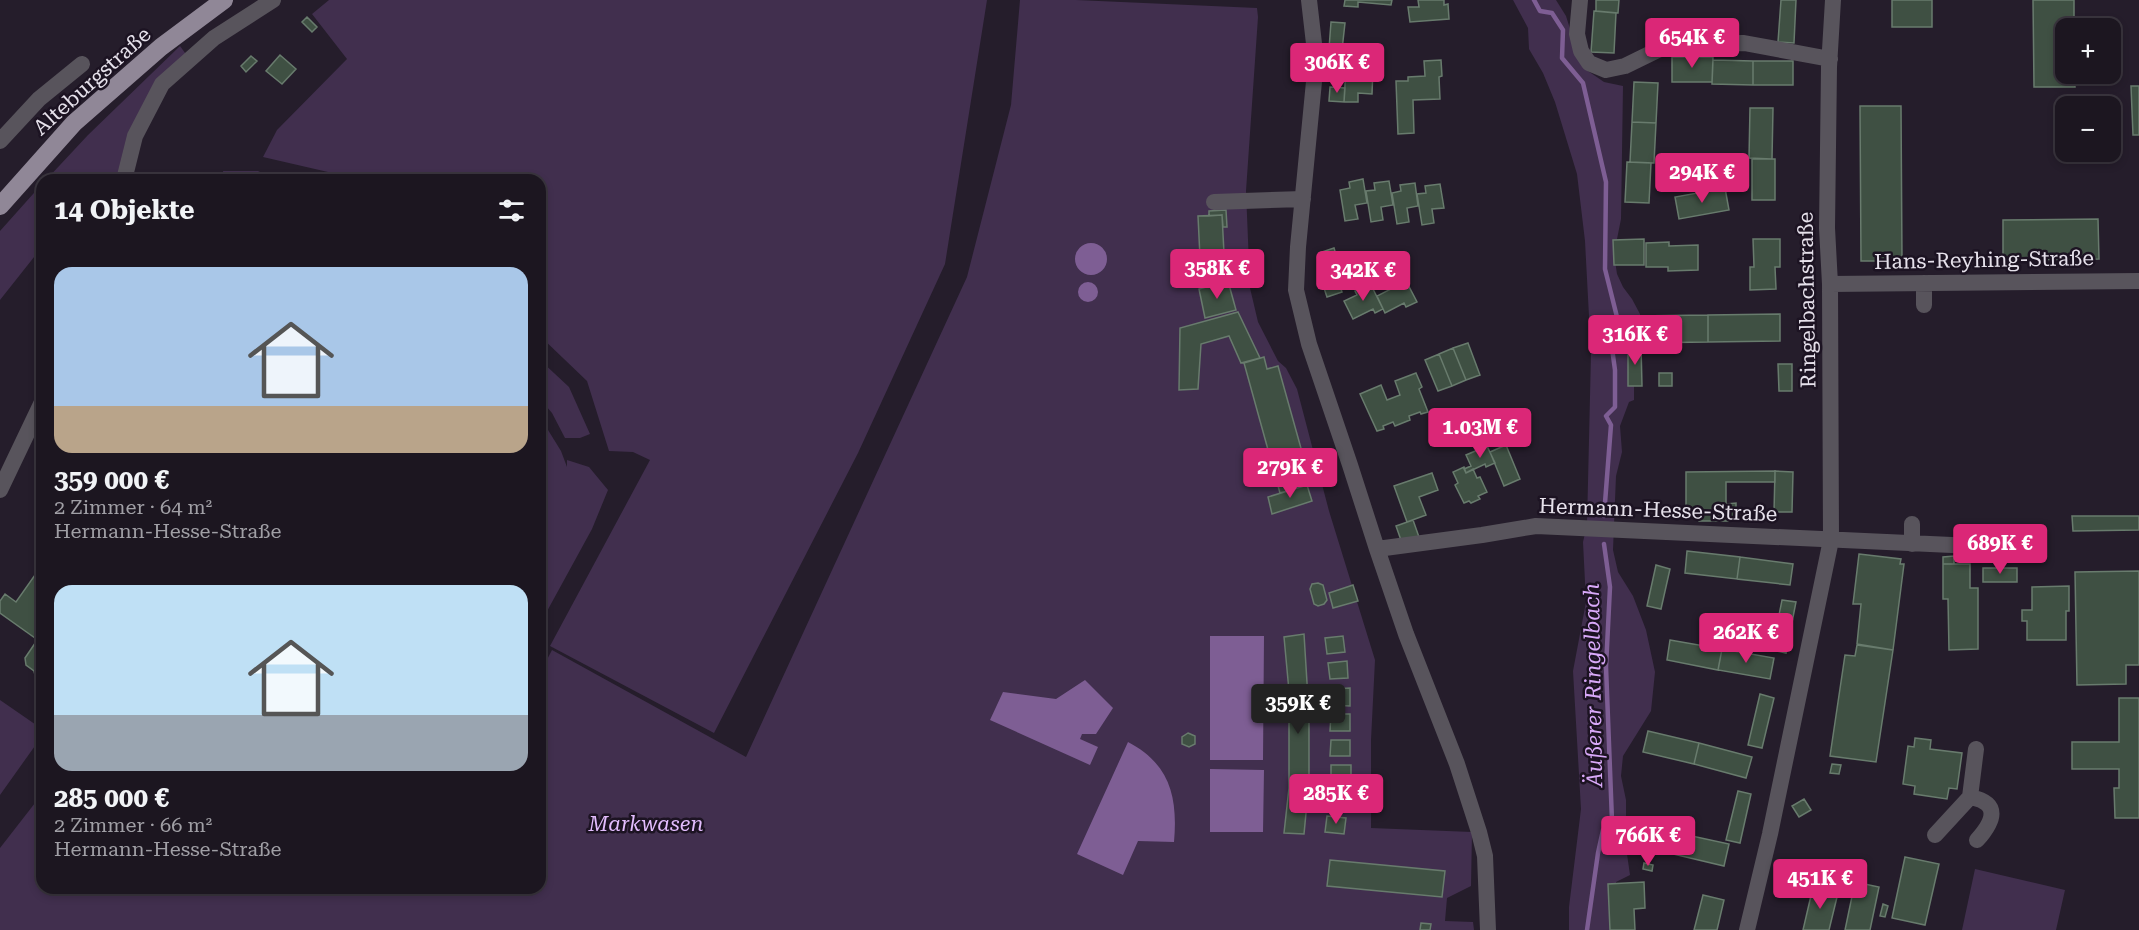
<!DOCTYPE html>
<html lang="de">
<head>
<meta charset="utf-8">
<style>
	body { margin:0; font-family:"Roboto Serif",serif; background:#251f29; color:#f1f3f6; height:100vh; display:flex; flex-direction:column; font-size:22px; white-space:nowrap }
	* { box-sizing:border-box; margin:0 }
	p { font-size:20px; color:#a09fa5 }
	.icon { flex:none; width:33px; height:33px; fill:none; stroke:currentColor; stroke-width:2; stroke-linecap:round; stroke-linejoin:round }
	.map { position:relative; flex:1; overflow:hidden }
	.drawer { position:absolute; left:36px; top:174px; width:510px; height:720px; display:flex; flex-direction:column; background:#1c1620; border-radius:18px; box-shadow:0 3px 9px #0003,0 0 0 2px #3a353e }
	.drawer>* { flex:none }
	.fabs { position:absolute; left:2055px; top:18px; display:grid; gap:12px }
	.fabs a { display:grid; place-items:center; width:66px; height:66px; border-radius:12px; background:#1c1620; box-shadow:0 3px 9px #0003,0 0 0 2px #3a353e; font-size:30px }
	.price { position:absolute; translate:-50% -51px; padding:0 14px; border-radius:6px; background:#db2777; color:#fff; font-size:20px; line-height:39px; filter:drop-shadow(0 2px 3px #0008) }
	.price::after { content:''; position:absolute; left:50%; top:36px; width:18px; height:14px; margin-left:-9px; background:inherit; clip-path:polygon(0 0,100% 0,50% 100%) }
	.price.on { background:#222; color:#fff }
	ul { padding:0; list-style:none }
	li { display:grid; align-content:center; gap:12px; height:318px; padding:0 18px }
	li span { display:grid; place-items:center; height:186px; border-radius:18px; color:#555 }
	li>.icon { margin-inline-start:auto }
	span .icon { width:108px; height:108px; fill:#fffc; stroke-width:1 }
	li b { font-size:26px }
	h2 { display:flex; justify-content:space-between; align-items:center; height:72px; padding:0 18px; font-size:26px }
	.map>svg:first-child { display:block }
</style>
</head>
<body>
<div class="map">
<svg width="2139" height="930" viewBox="0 0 2139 930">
	<rect width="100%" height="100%" fill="#251d2b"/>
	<path fill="#412f4e" d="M329,0H987L945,264L858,453L714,733L550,646L650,460L633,452L609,451L587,381L540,336V180H348L341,175L263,157L277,130L347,59L312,14Z
		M1020,0H1076L1257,8L1258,17L1246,191L1250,288L1258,322L1278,361L1286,368L1297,389L1329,511L1375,660L1371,740V828L1472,832L1471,886L1447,898L1445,921L1473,922L1474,930H0V848L42,794V888H540V673L552,650L746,757L967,277L1011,105Z
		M1513,0H1556L1566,16L1577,51L1588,71L1604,82L1623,86L1621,219L1614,254L1617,274L1623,287L1632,299L1640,314L1642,343L1634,345V400L1629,402L1620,426L1622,452L1616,476L1613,550L1618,572L1633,596L1646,630L1655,672L1651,711L1623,756L1621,776L1626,800V847L1630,875L1616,882L1619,930H1569V907L1581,809L1573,671L1586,602L1583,542L1587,525L1591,354L1585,241L1577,174L1555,102L1543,73L1529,49L1528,28Z
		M180,46L188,57L160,83L116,180H46L88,135Z
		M223,171H258L276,180H229L224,177Z
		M42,184V247L0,300V231Z
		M540,360L569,387L590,434L580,438H565L552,413L540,399Z
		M540,417L561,451L567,467V460L589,467L608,490L592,529L540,624Z
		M0,700L42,729V736L0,795Z
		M1975,869L2065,890L2056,930H1962Z"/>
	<path fill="#7e5e94" d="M1075 259a16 16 0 1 1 32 0a16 16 0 1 1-32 0Z
		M1078 292a10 10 0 1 1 20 0a10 10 0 1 1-20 0Z
		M1210,636H1264L1263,760H1210Z
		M1085,680L1113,708L1096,734H1082L1080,739L1098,747L1090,765L990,720L1003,692L1056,699Z
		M1128,742C1170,764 1178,797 1174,842L1138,841L1123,875L1077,854Z
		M1210,769L1264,770L1263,832H1210Z"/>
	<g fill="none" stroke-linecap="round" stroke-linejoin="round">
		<path stroke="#7e5e94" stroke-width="4.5" d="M1534,0L1540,11L1552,13L1563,30L1562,58L1583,83L1606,182L1605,269L1617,317L1610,334L1615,370V407L1606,416L1611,425L1604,516
			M1587,930L1598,853L1603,830L1612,821L1606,667L1610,587L1604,544"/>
	</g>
	<path fill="#3f5043" stroke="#687b6d" stroke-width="1.5" d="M1345,0H1392L1391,5L1358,2V7L1344,6Z
		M1418,0H1444V5L1448,4L1449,19L1410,22L1408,7H1419Z
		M1596,0H1619L1618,13L1596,11Z
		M1781,0H1796L1794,43L1778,42Z
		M1892,0H1932V27H1892Z
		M2033,0H2074V28H2066V74H2074L2075,87H2034Z
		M1594,11L1616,13L1614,53L1591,52Z
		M307,17L317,27L312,32L302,22Z
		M1331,22L1345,23L1342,50L1329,49Z
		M280,55L296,69L282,84L266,71Z
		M251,56L257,61L246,72L241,66Z
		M1672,57H1713L1712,82H1672Z
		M1441,60L1442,76L1439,77L1440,99L1413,100L1414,133L1398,134L1396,81H1408V77L1425,76L1424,61Z
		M1713,60L1753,61V85L1712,84Z
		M1753,61H1793V85H1753Z
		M1346,67L1373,69L1372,94L1358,93V102H1344Z
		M1634,82L1658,83L1656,123L1632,122Z
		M2131,86H2139V135H2133Z
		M1330,87L1345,88L1344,102L1329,101Z
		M1860,106H1901L1902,261H1861Z
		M1750,108H1773L1772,159L1749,158Z
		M1632,122L1656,123L1654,163L1630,162Z
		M1752,159H1775V200H1752Z
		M1627,162L1651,163L1649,203L1625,202Z
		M1363,179L1367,203L1355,205L1358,219L1345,221L1340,190L1350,188L1349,182Z
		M1389,181L1393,205L1381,207L1383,220L1371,222L1366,191L1375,190L1374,183Z
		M1415,183L1418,206L1407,208L1409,222L1397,224L1392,193L1401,191L1400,185Z
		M1440,184L1444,208L1432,209L1434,223L1422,225L1417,194L1426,193L1425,186Z
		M1725,188L1729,210L1679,219L1675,197Z
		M1226,210L1227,227H1223L1222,215L1209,216V211Z
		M1222,215L1225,272L1201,278L1198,216Z
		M2098,219L2099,259L2003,260V220Z
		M1644,239V265H1614L1613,240Z
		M1753,239H1780V267H1775L1776,289L1750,290V267H1754Z
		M1669,242V246L1698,245V270L1668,271V267H1646V243Z
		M1334,248L1342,275L1327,280L1319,253Z
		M1337,277L1342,292L1327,297L1322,282Z
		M1404,277L1417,302L1406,307L1404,303L1385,313L1377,296L1391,289L1389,285Z
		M1228,281L1236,310L1205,318L1199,289Z
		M1370,283L1383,309L1375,313L1373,309L1353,319L1344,301L1357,295L1355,291Z
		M1238,312L1260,358L1241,363L1229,336L1201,344L1198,389L1179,390L1180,328Z
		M1780,314V341L1708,342V315Z
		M1708,315V342L1637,343L1636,316Z
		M1468,343L1480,375L1466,380L1453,348Z
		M1628,346H1641L1642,386H1628Z
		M1453,348L1466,380L1452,386L1439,354Z
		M1439,354L1452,386L1438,391L1425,360Z
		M1264,357L1267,369L1278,366L1311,484L1280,493L1244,363Z
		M1778,364H1792V391H1779Z
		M1416,373L1422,387L1419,389L1428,412L1421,414L1420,412L1409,416L1410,420L1395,426L1393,422L1383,426L1384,429L1377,431L1360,394L1381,385L1387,400L1400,395L1395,381Z
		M1659,373H1672V386H1659Z
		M1506,445L1520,479L1504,486L1490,452Z
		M1487,446L1495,463L1486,467L1485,464L1466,473L1464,469L1471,466L1466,455Z
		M1464,467L1466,473L1473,469L1477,478L1480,477L1487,492L1478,496L1480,499L1471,503L1469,501L1464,503L1455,485L1458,483L1453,472Z
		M1775,471V482H1726V504L1736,503V521H1699V510H1686V472Z
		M1775,471L1793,472L1792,512H1774Z
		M1432,473L1438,490L1419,497L1426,515L1407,522L1394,486Z
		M1307,485L1312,501L1272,514L1268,497Z
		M2072,516H2139V530L2073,531Z
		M1413,520L1419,537L1402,543L1396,526Z
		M1687,551L1740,557L1737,579L1685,573Z
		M1859,554L1901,559L1900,564H1904L1893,650L1857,644L1861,604H1853Z
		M1954,556V564H1943V557Z
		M1740,557L1793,564L1790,585L1737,579Z
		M1943,564H1970V588H1978V649L1949,650L1948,599H1943Z
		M42,565V633L39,632L35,638L0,613V601L5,594L16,602Z
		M1656,565L1670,569L1661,609L1647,606Z
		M1983,568H2017V582H1983Z
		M2139,571V665H2126V684L2077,685L2075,572Z
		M1318,583L1323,585L1327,600L1324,604L1318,606L1314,604L1310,589L1312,584Z
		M1353,585L1358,601L1333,608L1329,593Z
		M2069,586V611H2066V640H2027V621H2022V610H2032V587Z
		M1782,600L1796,602L1786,653L1772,650Z
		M42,633V678L36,679L34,671L26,665L25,658Z
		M1304,634L1309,715V782L1304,834L1284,833L1289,788V691L1284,637Z
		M1343,636L1345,652L1327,654L1325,638Z
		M1670,640L1722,649L1718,670L1667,660Z
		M1857,645L1893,650L1876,762L1830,756L1845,655L1855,656Z
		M1722,649L1774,658L1770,679L1718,670Z
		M1347,661L1348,678L1330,679L1328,663Z
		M1350,688V706L1330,705V689Z
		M1760,694L1774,698L1762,748L1748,745Z
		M2119,698H2139V818H2115L2114,788H2119V769H2072V742H2119Z
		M1331,714H1350V731H1330Z
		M1648,731L1699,743L1694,764L1643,752Z
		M1188,733L1195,736V744L1189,747L1182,744V737Z
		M1915,738L1931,740L1930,749L1962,753L1957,789L1949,788L1947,799L1914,794L1915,786L1903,784L1908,746L1914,747Z
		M1331,740H1350V756H1330Z
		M1699,743L1752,757L1746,778L1694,764Z
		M1832,764L1841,765L1839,774L1830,773Z
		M1331,765H1351V782H1331Z
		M1330,791L1349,793L1347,809L1328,807Z
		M1738,791L1751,794L1740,843L1726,840Z
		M1804,799L1811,810L1799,817L1792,806Z
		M1327,816L1346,818L1344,834L1325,832Z
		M1628,821L1678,833L1673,854L1623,843Z
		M1678,833L1729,844L1724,866L1673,854Z
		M1905,857L1939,864L1925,925L1892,918Z
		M1330,860L1445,871L1442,897L1327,886Z
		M1644,863L1653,865L1652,871L1643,869Z
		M1644,882L1645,908L1634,909L1635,930H1610L1608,884Z
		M1855,882L1879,887L1870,930H1845Z
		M1813,887L1838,893L1829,930H1803Z
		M1703,895L1724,900L1717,930H1694Z
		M1883,904L1888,906L1885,917L1880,916Z
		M1421,923L1431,924L1430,930H1420Z"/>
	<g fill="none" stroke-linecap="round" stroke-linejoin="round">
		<path stroke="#58545c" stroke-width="16" d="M1309,0L1316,61L1298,247L1296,290L1309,344L1350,465L1377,549L1406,634L1457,764L1479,832L1485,856L1488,930
			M1580,0L1577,34L1581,51L1589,63L1606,70L1625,66L1670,44L1744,43L1830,59
			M0,141L39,99L82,64
			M124,180L135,136L162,84L214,38L273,0
			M1214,202L1303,199
			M1924,283V305
			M1830,284L2139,281
			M0,490L42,402
			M1912,544V524
			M1377,549L1482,535L1536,526L2017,548
			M1970,797C2001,803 1994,821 1977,840
			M1935,835L1970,797L1976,749
			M1747,930L1770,834L1831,540L1830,284L1827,228L1829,67L1833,0"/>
		<path stroke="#908797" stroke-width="18" d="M0,206L74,123L161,47L224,0"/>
	</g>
	<g text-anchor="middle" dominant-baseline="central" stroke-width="5" stroke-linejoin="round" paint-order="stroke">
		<g font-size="21" fill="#e6e1eb" stroke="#1c1322">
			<text transform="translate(92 81) rotate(-42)">Alteburgstraße</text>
			<text transform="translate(1984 260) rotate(-1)">Hans-Reyhing-Straße</text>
			<text transform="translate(1807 300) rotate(-91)">Ringelbachstraße</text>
			<text transform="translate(1658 510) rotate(2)">Hermann-Hesse-Straße</text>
		</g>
		<g font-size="21" font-style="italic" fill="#e2bcfd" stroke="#1c1322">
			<text x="646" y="824">Markwasen</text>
		</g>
		<g font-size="22" font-style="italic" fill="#d9a9f9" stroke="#1c1322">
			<text transform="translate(1593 685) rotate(-91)">Äußerer Ringelbach</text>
		</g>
	</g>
</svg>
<div class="fabs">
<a>+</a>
<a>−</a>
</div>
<b class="price" style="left:1692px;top:69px">654K €</b>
<b class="price" style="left:1337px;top:94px">306K €</b>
<b class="price" style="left:1702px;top:204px">294K €</b>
<b class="price" style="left:1217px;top:300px">358K €</b>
<b class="price" style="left:1363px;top:302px">342K €</b>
<b class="price" style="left:1635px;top:366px">316K €</b>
<b class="price" style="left:1480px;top:459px">1.03M €</b>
<b class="price" style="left:1290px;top:499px">279K €</b>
<b class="price" style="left:2000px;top:575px">689K €</b>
<b class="price" style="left:1746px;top:664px">262K €</b>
<b class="price on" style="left:1298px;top:735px">359K €</b>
<b class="price" style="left:1336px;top:825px">285K €</b>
<b class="price" style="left:1648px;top:867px">766K €</b>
<b class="price" style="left:1820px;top:910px">451K €</b>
<section class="drawer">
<h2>14 Objekte<svg class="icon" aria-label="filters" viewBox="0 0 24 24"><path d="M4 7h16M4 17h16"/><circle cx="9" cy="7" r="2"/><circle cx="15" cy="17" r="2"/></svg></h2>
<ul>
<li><span style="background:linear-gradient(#a9c7e8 75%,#b9a48a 0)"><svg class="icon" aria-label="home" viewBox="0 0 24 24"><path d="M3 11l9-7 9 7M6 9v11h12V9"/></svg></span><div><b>359 000 €</b><p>2 Zimmer · 64 m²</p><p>Hermann-Hesse-Straße</p></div></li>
<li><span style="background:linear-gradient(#bfe0f5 70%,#9aa5b1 0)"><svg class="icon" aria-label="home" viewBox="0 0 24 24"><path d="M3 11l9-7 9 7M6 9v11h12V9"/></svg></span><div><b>285 000 €</b><p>2 Zimmer · 66 m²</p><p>Hermann-Hesse-Straße</p></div></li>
</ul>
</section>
</div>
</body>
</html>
